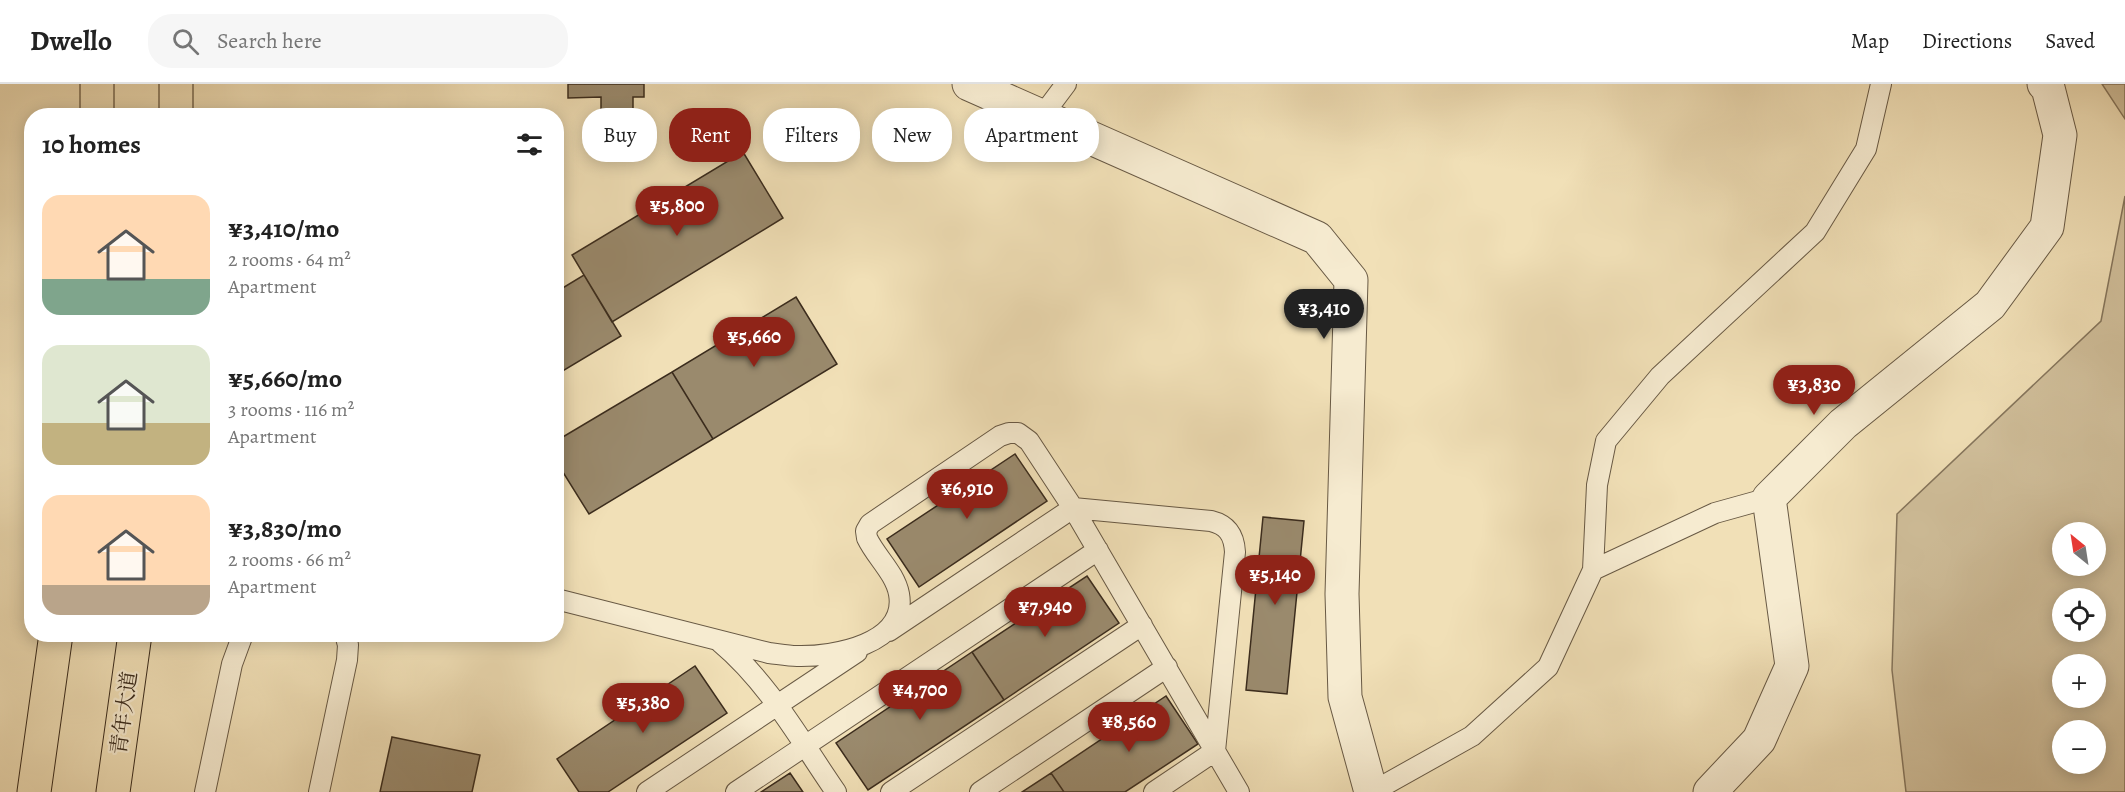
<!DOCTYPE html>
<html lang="en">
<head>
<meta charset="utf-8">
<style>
	body { margin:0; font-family:Alegreya,"Noto Serif SC",serif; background:#f6f6f6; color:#222; height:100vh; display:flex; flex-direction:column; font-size:22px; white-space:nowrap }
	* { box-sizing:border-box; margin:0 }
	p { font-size:20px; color:#767676 }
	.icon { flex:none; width:33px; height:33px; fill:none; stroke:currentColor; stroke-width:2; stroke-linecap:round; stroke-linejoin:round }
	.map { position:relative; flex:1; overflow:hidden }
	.panel { position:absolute; left:24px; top:24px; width:540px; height:534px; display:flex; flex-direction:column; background:#fff; border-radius:24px; box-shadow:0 3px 15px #0003 }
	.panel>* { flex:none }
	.hud { position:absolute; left:582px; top:24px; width:570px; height:54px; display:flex; gap:12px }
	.needle { width:39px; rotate:330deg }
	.controls { position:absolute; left:2052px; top:438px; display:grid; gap:12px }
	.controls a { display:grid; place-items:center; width:54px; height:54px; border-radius:50%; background:#fff; box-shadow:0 3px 15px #0003; font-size:30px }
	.price { position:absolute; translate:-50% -51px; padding:0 14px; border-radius:21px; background:#8f2418; color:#fff; font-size:20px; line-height:39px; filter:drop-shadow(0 2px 3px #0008) }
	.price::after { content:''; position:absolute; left:50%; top:36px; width:18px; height:14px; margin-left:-9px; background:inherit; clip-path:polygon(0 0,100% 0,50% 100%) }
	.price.on { background:#222; color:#fff }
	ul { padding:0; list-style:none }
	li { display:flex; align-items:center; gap:18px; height:150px; padding:0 18px }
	li span { display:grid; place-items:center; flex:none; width:168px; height:120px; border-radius:18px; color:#555 }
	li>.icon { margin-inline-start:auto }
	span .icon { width:72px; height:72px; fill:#fffc; stroke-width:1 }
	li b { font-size:26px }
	h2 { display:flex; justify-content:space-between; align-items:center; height:72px; padding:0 18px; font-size:26px }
	.chip { padding:0 21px; border-radius:24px; background:#fff; box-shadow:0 3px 15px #0003; font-size:21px; line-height:54px }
	.chip.on { background:#8f2418; color:#fff }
	header { display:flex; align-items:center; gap:36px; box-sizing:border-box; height:84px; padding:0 30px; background:#fff; border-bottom:2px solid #e0e0e0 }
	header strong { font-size:28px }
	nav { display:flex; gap:33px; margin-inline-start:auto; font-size:21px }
	.search { width:420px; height:54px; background:#f6f6f6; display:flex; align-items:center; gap:15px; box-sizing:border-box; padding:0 21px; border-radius:24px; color:#767676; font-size:22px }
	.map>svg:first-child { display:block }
</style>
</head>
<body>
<header>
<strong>Dwello</strong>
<div class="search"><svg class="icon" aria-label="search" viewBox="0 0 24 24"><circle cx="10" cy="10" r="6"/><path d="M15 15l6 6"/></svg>Search here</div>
<nav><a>Map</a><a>Directions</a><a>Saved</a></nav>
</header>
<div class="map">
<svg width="2125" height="708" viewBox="0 0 2125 708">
	<rect width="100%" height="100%" fill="#f1e0b7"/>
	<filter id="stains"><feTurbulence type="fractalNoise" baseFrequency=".00333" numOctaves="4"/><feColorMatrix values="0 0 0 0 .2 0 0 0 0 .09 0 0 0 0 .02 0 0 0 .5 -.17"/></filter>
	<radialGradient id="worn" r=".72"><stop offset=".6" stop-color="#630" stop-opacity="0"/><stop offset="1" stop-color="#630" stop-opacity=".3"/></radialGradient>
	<path fill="#d2c19d" stroke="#86765d" stroke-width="1.5" fill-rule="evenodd" d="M2102,0H2125V35Z
		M2125,112V708H1906L1892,586L1897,430L2101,237ZM2062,448H2096V482H2062ZM2062,514H2096V548H2062ZM2062,580H2096V614H2062ZM2062,646H2096V680H2062Z"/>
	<path fill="#9a8a6d" stroke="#3b2c1d" stroke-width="1.5" d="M568,0H644V13H633V31H601V13L568,14Z
		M743,68L783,134L612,238L572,171Z
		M584,191L621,252L556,291V208Z
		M796,213L837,280L713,355L672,288Z
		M672,288L713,355L589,430L556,377V357Z
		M1015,370L1047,417L919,503L887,455Z
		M1263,433L1304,437L1287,610L1246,606Z
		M1087,492L1119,539L1004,616L972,568Z
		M972,568L1004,616L868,706L836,659Z
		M695,582L727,629L608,708H579L557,675Z
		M1166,612L1198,660L1125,708H1064L1051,689Z
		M392,653L480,671L472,708H380Z
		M790,689L803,708H761Z
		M1051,689L1064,708H1022Z"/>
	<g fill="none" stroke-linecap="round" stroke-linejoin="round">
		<defs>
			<path id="lane" d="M1042,32L1066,0
				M1593,486L1715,429L1769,414
				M556,515L769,569C778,570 788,572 797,572C833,573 908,560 899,510C895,489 876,473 867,454L866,447L870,440L1000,352L1009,349H1018L1029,357L1073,424L1239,708
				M889,547L1073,424L1211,437C1227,441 1234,450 1235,468L1215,667L1154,708
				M720,558C769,599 800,656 836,708
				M205,708L232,580L243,550
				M319,708L347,576L348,561L345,550
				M647,708L857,568
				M736,708L1098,466
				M891,708L1142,541
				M980,708L1167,583
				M1372,708L1472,652L1548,583L1593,486L1597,401L1606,357L1660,292L1815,148L1866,65L1881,0"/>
			<path id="street" d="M969,0L1317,154L1351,196L1342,510L1345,613L1371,708
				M1710,708L1759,656L1792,582L1769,414L1843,340L1990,221L2047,143L2060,51L2048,4L2044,0"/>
			<path id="highway" d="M97,0V32
				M176,0V32
				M34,708L56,550
				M113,708L135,550"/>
		</defs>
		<use href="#lane" stroke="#685944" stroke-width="22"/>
		<use href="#street" stroke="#685944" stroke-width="35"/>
		<use href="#highway" stroke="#3b2c1d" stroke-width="35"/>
		<use href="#lane" stroke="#f6ebd0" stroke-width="20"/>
		<use href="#street" stroke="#f6ebd0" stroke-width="33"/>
		<use href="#highway" stroke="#f1e0b7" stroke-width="33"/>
	</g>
	<g text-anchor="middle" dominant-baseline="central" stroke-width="4.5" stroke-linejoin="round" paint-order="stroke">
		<g font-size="21" fill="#3b2c1d" stroke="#f6ebd0">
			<text transform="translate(124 629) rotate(-82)">青年大道</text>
		</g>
	</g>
	<rect width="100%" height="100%" filter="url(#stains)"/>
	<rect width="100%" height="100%" fill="url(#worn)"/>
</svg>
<div class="controls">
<a><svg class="needle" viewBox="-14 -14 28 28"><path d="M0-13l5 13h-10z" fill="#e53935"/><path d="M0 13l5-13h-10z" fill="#767676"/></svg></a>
<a><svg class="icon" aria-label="locate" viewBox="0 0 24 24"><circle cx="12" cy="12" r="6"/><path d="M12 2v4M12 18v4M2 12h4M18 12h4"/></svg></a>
<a>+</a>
<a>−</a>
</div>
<b class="price" style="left:677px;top:153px">¥5,800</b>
<b class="price on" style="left:1324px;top:256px">¥3,410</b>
<b class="price" style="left:754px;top:284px">¥5,660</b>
<b class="price" style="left:1814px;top:332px">¥3,830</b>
<b class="price" style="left:967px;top:436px">¥6,910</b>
<b class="price" style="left:1275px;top:522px">¥5,140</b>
<b class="price" style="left:1045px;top:554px">¥7,940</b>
<b class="price" style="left:920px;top:637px">¥4,700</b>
<b class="price" style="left:643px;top:650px">¥5,380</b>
<b class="price" style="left:1129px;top:669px">¥8,560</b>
<div class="hud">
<a class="chip">Buy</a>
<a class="chip on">Rent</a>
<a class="chip">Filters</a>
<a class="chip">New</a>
<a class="chip">Apartment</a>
</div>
<section class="panel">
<h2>10 homes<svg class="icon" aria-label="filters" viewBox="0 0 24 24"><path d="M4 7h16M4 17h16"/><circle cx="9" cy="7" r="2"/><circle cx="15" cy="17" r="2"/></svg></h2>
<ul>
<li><span style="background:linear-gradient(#ffd9b3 70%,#7fa58c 0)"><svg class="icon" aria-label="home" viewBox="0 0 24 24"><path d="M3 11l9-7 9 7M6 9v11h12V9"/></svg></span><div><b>¥3,410/mo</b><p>2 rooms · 64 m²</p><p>Apartment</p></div></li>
<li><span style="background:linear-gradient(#dfe7d0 65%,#c2b280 0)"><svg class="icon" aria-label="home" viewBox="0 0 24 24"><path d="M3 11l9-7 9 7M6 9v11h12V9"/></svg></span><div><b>¥5,660/mo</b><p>3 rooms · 116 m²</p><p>Apartment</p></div></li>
<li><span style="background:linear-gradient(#ffd9b3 75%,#b9a48a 0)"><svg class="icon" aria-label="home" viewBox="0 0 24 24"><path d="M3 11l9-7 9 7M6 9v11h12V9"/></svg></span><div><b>¥3,830/mo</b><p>2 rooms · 66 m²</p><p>Apartment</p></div></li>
</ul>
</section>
</div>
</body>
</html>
